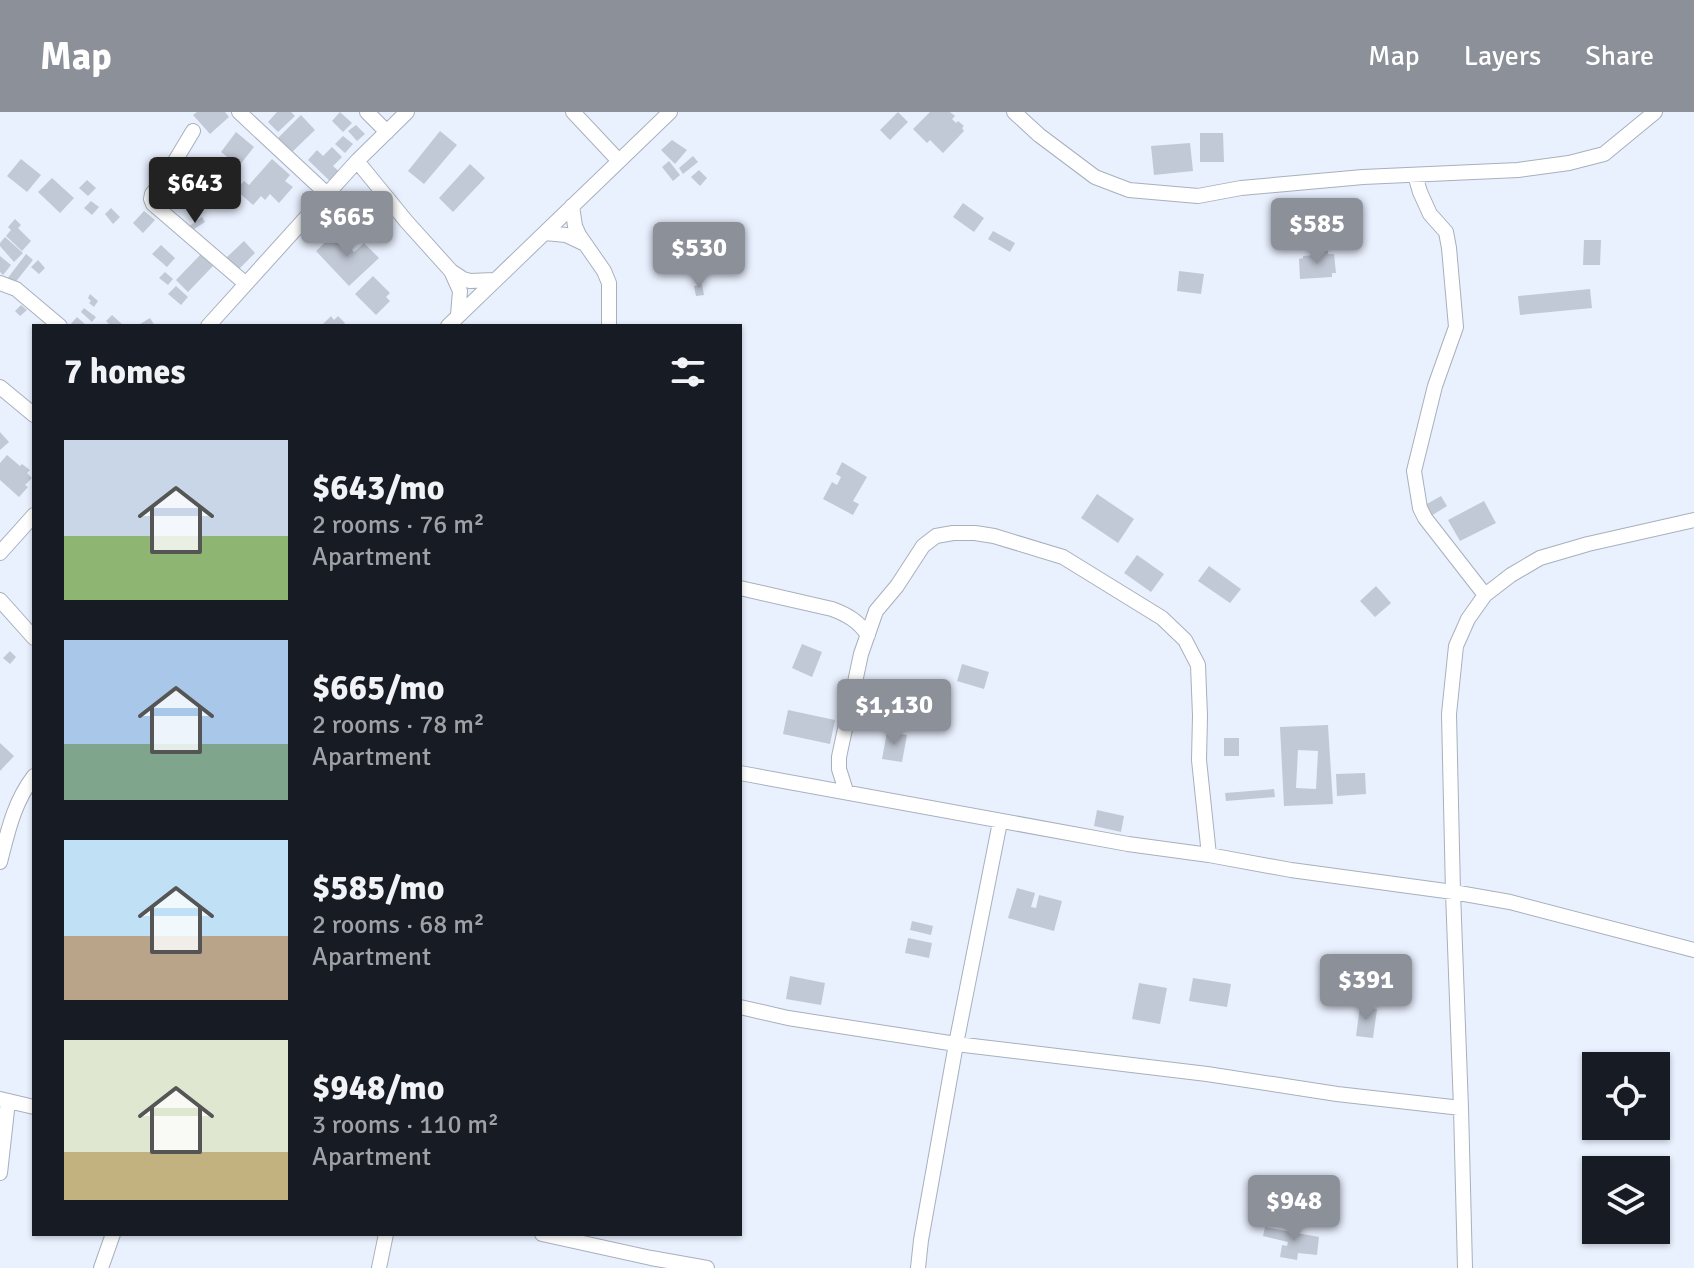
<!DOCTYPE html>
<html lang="en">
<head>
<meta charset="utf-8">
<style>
	body { margin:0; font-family:Signika,sans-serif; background:#20242c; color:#f1f3f6; height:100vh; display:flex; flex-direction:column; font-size:30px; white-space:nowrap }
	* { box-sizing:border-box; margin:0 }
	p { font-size:26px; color:#9ea1a6 }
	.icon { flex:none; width:44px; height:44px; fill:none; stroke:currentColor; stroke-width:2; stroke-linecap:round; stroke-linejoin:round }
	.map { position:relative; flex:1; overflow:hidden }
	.side { position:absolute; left:32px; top:212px; width:710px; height:912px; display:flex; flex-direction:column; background:#171b24; border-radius:0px; box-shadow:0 2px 6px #0004 }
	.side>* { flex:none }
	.tools { position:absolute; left:1582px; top:940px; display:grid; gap:16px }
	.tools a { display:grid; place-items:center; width:88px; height:88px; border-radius:0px; background:#171b24; box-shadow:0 2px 6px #0004; font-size:40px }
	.price { position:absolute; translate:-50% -68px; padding:0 18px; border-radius:8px; background:#8c9099; color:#fff; font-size:26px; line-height:52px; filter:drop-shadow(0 2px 4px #0008) }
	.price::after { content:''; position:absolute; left:50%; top:48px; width:24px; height:18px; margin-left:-12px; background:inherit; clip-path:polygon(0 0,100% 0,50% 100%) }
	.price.active { background:#222; color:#fff }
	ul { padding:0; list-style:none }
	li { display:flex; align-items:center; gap:24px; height:200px; padding:0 32px }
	li span { display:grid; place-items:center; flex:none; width:224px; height:160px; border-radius:0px; color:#555 }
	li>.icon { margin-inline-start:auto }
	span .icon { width:96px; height:96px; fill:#fffc; stroke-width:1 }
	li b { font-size:34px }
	h2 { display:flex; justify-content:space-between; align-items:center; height:96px; padding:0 32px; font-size:34px }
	header { display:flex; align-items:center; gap:48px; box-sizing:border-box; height:112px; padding:0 40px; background:#8c9099; color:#fff }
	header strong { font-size:38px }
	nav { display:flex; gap:44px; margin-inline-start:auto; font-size:28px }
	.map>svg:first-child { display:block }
</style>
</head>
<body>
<header>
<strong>Map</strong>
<nav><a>Map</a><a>Layers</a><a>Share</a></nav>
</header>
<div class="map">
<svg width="1694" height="1156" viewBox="0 0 1694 1156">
	<rect width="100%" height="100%" fill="#e9f0fe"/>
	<path fill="#c2c9d6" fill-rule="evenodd" d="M197,0H225L229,5L210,22L193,3Z
		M277,0H291L295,4L278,20L268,10Z
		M340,0L352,11L343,20L332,9Z
		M898,0L908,10L890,28L880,18Z
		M930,0H950L955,4L952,7L956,11L958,9L964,14L962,16L964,19L943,41L930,28L927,31L913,17Z
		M301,3L315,18L292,40L278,26Z
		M356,13L365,22L357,29L348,19Z
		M440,19L457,33L424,72L408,59Z
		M236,20L254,35L239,54L221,40Z
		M1200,21H1223L1224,50H1200Z
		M343,24L353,32L345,41L335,32Z
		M672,28L687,38L675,52L661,38Z
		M1190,31L1193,59L1154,63L1151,34Z
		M332,35L342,45L333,54L341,61L332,71L308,48L317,38L323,44Z
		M693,44L698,50L683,62L679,56Z
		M21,47L41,63L27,80L7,64Z
		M272,47L290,63L285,69L293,75L279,91L270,82L265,88L261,84L253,93L236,78L244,69L249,73Z
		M669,49L680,63L673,69L662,55Z
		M470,52L485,66L453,100L439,86Z
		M699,58L707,66L700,74L691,65Z
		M52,66L74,86L60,101L38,80Z
		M172,66L184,75L179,82L167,73Z
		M87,68L96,76L88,84L79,76Z
		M91,89L99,95L92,103L84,96Z
		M963,91L984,106L974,120L953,105Z
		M111,96L120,105L113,112L105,102Z
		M144,99L155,108L143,121L133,111Z
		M202,105L205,110L188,121L185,117Z
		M15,107L21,113L18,116L31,129L22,139L6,124L11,118L8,115Z
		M993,119L1015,131L1010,140L988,127Z
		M335,121L354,140L364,131L379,146L349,174L316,139Z
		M5,125L23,141L14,150L0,134V131Z
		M1584,128H1601L1600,153H1583Z
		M244,129L255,141L238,158L226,146Z
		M161,133L175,146L167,155L152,142Z
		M1316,139H1328V142H1334L1336,161H1332V165L1300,167L1299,147L1303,146V144L1316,143Z
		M26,142L33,148L14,172L7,167Z
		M201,142L213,154L188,180L176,168Z
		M0,144L11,153L3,163L0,160Z
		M38,148L45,156L39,162L31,155Z
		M1179,159L1204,162L1201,182L1177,179Z
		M165,160L173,167L168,173L159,166Z
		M373,164L390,181L386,185L390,189L376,203L355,182Z
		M702,172L704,183L696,184L694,174Z
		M176,174L188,185L181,193L168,182Z
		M1590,177L1592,196L1520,203L1518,184Z
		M90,182L98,189L94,195L89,191L91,189L88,186Z
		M21,193L27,198L20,204L15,199Z
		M84,196L96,205L92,210L81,200Z
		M112,203L124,214H111L106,209Z
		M331,204L334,208L338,204L345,211L342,214H321Z
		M77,205L87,214H69Z
		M150,206L155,214H137Z
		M0,320L9,330L0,338Z
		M7,343L20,354L22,352L30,358L27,361L32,366L25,373L28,375L19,385L0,368V351Z
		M842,350L867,365L853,389L859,392L853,403L823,387L832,370L837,373L841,365L836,362Z
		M1097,382L1134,407L1118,431L1081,406Z
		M1441,384L1447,394L1431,404L1425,393Z
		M1484,389L1496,411L1460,429L1448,408Z
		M1137,443L1164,462L1151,480L1124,461Z
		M1209,454L1241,477L1230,491L1198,469Z
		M1376,474L1391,491L1375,505L1360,489Z
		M802,532L822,540L812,565L792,556Z
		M10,539L16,545L10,552L3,546Z
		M962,552L989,560L984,577L957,569Z
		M788,598L835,608L830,632L783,622Z
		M1328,613L1333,692L1284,694L1280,615ZM1298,638L1318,639L1316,677L1296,676Z
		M887,620L907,623L902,650L882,647Z
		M1224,626H1239V644H1224Z
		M0,631L14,644L0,659Z
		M1365,661L1366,682L1337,684L1336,662Z
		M1274,677L1275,685L1226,689L1225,681Z
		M1097,698L1124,704L1121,720L1094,714Z
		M1017,776L1035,781L1031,795L1036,796L1039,783L1062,789L1054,819L1008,806Z
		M912,809L933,814L931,823L910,818Z
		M908,826L932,831L929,846L905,841Z
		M790,864L825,871L821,893L786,887Z
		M1193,866L1231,872L1227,895L1189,889Z
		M1139,871L1167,876L1160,912L1132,907Z
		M1360,895L1377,897L1373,926L1356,924Z
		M1265,1115L1319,1125L1317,1143L1298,1141L1297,1148L1280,1145L1282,1133L1287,1134L1288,1130L1263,1124Z"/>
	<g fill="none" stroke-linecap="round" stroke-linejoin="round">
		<defs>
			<path id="minor" d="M239,0L327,82
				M367,0L387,20
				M573,0L619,49
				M1014,0L1039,23L1095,65L1129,78L1198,84L1241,76L1363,65L1518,58L1569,51L1604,42L1655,0
				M193,19L163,69L152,82L151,87L153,92L246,172
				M357,49L406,109L451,159L463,167L470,169L494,168
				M1415,63L1420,80L1430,102L1446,120L1449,136L1456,215L1435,274L1414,359L1420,396L1425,406L1485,483
				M572,94L575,114L579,123L604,159L609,171V214
				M545,121L566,123L585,132
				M451,159L460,179L458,203
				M0,171L16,177L60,214
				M208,214L357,49L407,0
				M448,214L670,0
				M0,275L34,303
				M0,441L34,403
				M740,476L832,497C848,503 858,509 868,523
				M0,488L34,526
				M740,661L1128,732L1209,743L1291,758L1453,780L1510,790L1694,838
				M846,679L839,657V645L861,542L876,499L897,474L923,434L936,424L953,421H975L994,424L1063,445L1162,506L1185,528L1198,553L1200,604L1199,648L1209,743
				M0,750C8,719 14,690 34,664
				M740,895L788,906L956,932L1207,962L1337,982L1461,996
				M0,987L34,995
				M0,1061L8,989
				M542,1122L651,1146L707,1156
				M101,1156L113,1122
				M379,1156L386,1122
				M918,1156L921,1128L956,932L1000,710
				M1465,1156L1461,996L1453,780L1449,602L1456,534L1468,507L1485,483L1511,463L1540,446L1588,432L1694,408"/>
		</defs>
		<use href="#minor" stroke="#a9b0bc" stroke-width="16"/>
		<use href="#minor" stroke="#fff" stroke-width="14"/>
	</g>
</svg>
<div class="tools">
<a><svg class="icon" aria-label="locate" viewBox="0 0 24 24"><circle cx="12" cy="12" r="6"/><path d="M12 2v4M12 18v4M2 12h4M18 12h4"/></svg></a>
<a><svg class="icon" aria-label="layers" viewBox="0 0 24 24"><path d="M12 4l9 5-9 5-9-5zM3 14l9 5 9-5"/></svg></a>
</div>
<b class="price active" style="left:195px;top:113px">$643</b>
<b class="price" style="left:347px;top:147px">$665</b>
<b class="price" style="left:1317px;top:154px">$585</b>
<b class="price" style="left:699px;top:178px">$530</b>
<b class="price" style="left:894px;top:635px">$1,130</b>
<b class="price" style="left:1366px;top:910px">$391</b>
<b class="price" style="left:1294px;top:1131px">$948</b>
<section class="side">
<h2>7 homes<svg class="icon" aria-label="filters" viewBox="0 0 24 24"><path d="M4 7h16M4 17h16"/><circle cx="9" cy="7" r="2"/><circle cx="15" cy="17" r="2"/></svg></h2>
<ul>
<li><span style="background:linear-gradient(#c9d6e8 60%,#8fb573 0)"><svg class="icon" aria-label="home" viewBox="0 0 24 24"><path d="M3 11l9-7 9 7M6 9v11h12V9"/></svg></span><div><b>$643/mo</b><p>2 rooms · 76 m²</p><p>Apartment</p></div></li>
<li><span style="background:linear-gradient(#a9c7e8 65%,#7fa58c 0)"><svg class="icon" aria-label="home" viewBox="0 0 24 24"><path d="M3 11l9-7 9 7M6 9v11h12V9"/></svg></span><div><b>$665/mo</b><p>2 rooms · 78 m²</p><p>Apartment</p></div></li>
<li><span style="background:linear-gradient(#bfe0f5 60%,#b9a48a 0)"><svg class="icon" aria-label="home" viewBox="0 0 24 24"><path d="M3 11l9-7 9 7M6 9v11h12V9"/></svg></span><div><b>$585/mo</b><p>2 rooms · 68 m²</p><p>Apartment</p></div></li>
<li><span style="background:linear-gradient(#dfe7d0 70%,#c2b280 0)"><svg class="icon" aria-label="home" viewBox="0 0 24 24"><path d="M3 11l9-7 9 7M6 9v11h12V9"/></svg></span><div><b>$948/mo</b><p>3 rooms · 110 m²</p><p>Apartment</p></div></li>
</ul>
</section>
</div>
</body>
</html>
